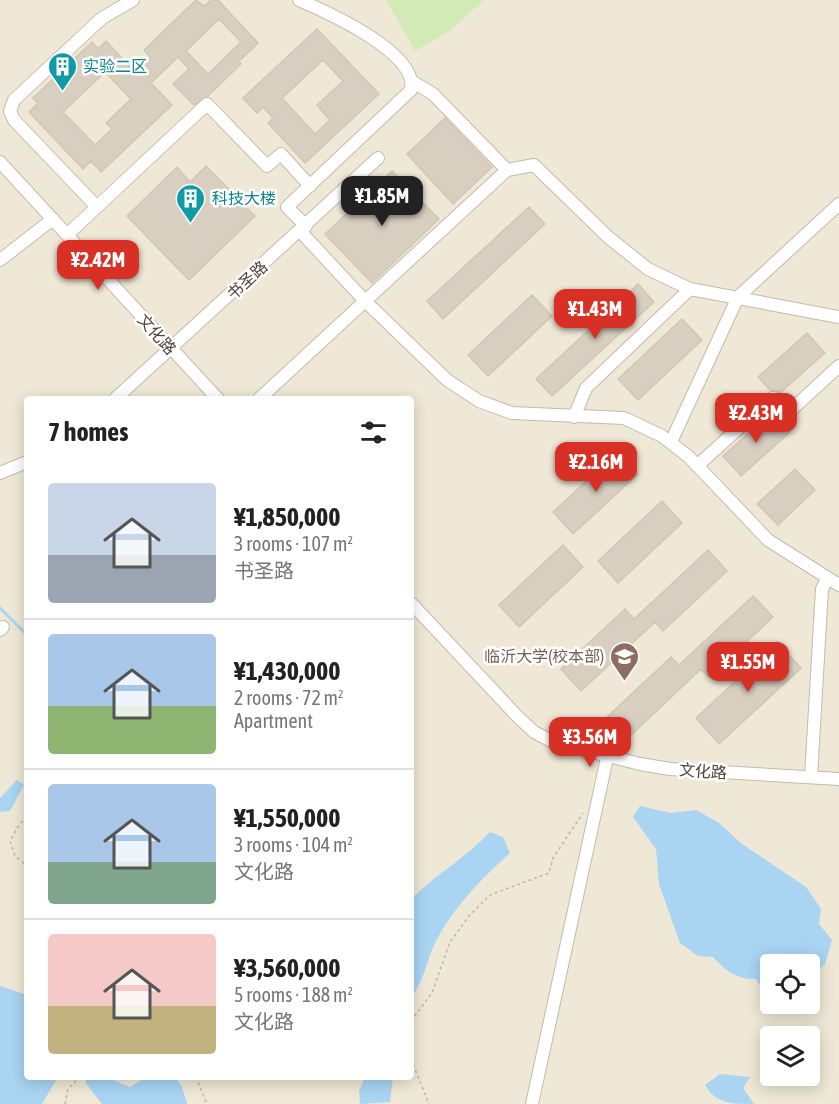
<!DOCTYPE html>
<html lang="en">
<head>
<meta charset="utf-8">
<style>
	body { margin:0; font-family:"Asap Condensed","Noto Sans SC",sans-serif; background:#f2f2f2; color:#222; height:100vh; display:flex; flex-direction:column; font-size:22px; white-space:nowrap }
	* { box-sizing:border-box; margin:0 }
	p { font-size:20px; color:#767676 }
	.icon { flex:none; width:33px; height:33px; fill:none; stroke:currentColor; stroke-width:2; stroke-linecap:round; stroke-linejoin:round }
	.map { position:relative; flex:1; overflow:hidden }
	.drawer { position:absolute; left:24px; top:396px; width:390px; height:684px; display:flex; flex-direction:column; background:#fff; border-radius:6px; box-shadow:0 3px 15px #0003 }
	.drawer>* { flex:none }
	.fabs { position:absolute; left:760px; top:954px; display:grid; gap:12px }
	.fabs a { display:grid; place-items:center; width:60px; height:60px; border-radius:6px; background:#fff; box-shadow:0 3px 15px #0003; font-size:30px }
	.price { position:absolute; translate:-50% -51px; padding:0 14px; border-radius:12px; background:#d93025; color:#fff; font-size:20px; line-height:39px; filter:drop-shadow(0 2px 3px #0008) }
	.price::after { content:''; position:absolute; left:50%; top:36px; width:18px; height:14px; margin-left:-9px; background:inherit; clip-path:polygon(0 0,100% 0,50% 100%) }
	.price.on { background:#222; color:#fff }
	ul { padding:0; list-style:none }
	li { display:flex; align-items:center; gap:18px; height:150px; padding:0 24px }
	li+li { border-top:2px solid #e0e0e0 }
	li span { display:grid; place-items:center; flex:none; width:168px; height:120px; border-radius:6px; color:#555 }
	li>.icon { margin-inline-start:auto }
	span .icon { width:72px; height:72px; fill:#fffc; stroke-width:1 }
	li b { font-size:26px }
	h2 { display:flex; justify-content:space-between; align-items:center; height:72px; padding:0 24px; font-size:26px }
	.map>svg:first-child { display:block }
</style>
</head>
<body>
<div class="map">
<svg width="839" height="1104" viewBox="0 0 839 1104">
	<rect width="100%" height="100%" fill="#f6f3ec"/>
	<path fill="#efe8d6" fill-rule="evenodd" d="M0,0H386L415,51L450,31L484,0H839V1104H0ZM27,399H411V1077H27ZM771,964H810V1004H771ZM771,1036H810V1076H771Z"/>
	<path fill="#d2eab5" d="M386,0H484L450,31L415,51Z"/>
	<path fill="#a9d4f2" d="M17,780L24,785L10,811L0,812V798Z
		M640,806L671,813L696,810L719,823L742,844L806,887L821,909L819,924L832,940L825,964L810,978V964H771V997H768L756,979C737,980 725,970 713,957L698,956L680,943L659,884L656,849L633,817Z
		M490,832L503,837L510,853C482,878 452,909 435,943C426,962 424,981 411,998V899C436,874 466,858 490,832Z
		M0,986L27,995V1077H58L42,1104H0Z
		M720,1074L750,1077L743,1088L754,1104C732,1104 716,1104 705,1085Z
		M90,1077H106L130,1087L146,1077H174L182,1086L187,1104H102L85,1082Z
		M365,1077H393L390,1102L360,1104L359,1091Z"/>
	<g fill="none" stroke-linecap="round" stroke-linejoin="round">
		<path stroke="#a9d4f2" stroke-width="3" d="M0,608L27,635"/>
	</g>
	<path fill="#d8cfc1" stroke="#d3c7b4" stroke-width="1.5" fill-rule="evenodd" d="M196,0L205,6L211,0H218L258,43L239,61L241,64L208,96L194,105L173,84L189,69L178,57L151,83L172,105L101,172L91,161L83,169L29,112L38,103L33,98L92,42L98,49L106,41L135,72L151,58L144,50ZM219,19L241,42L208,74L186,51ZM105,72L131,99L106,123L112,129L95,145L63,112Z
		M317,29L379,94L305,163L268,123L273,118L263,107L257,113L243,98ZM323,60L343,81L317,105L330,120L315,134L282,98Z
		M445,118L492,167L453,204L407,154Z
		M206,166L255,216L189,280L127,216L177,167L190,182Z
		M392,171L439,219L372,283L325,234Z
		M529,207L545,224L443,319L427,301Z
		M638,284L654,302L552,396L536,379Z
		M532,295L552,316L488,376L468,355Z
		M682,319L702,340L638,400L618,379Z
		M807,333L825,353L781,392L770,390L758,377Z
		M772,412L790,432L741,476L723,456Z
		M618,452L638,474L573,534L553,512Z
		M795,469L815,490L778,525L757,504Z
		M662,501L682,523L618,583L598,561Z
		M563,545L583,567L519,627L499,605Z
		M708,550L727,571L663,631L655,622L581,691L561,669L625,609L634,619Z
		M753,596L773,617L709,677L701,669L627,739L607,717L671,657L679,665Z
		M777,642L801,668L719,744L696,718Z"/>
	<g fill="none" stroke-linecap="round" stroke-linejoin="round">
		<defs>
			<path id="minor" d="M299,0C327,12 419,53 411,90L287,207L306,226
				M413,82L433,94L507,170
				M0,162L218,399
				M97,207L14,120L10,111L14,100L102,18L133,0
				M300,231L365,301L447,380L479,401L512,413L624,418L662,436L689,457L768,540L839,585
				M68,234L207,104L267,166L281,154L310,186
				M0,260L53,219
				M115,399L378,158
				M259,399L507,170L534,165L608,237L648,269L690,289L839,317
				M574,417L586,388L690,289
				M671,442L738,297L839,204
				M697,466L772,398L778,399L790,411L839,366
				M0,473L27,462
				M411,603L516,715L534,732L553,742L640,764L670,769L839,779
				M0,630L3,627
				M811,777L822,589L827,579
				M532,1104L607,758"/>
		</defs>
		<use href="#minor" stroke="#c2bbae" stroke-width="14"/>
		<path stroke="#c4b79f" stroke-width="1.5" stroke-dasharray="3 3" stroke-linecap="butt" d="M27,817L19,825L10,841L15,856L27,866
			M411,1021L432,993L450,942L470,915L490,895L549,873L553,858L583,813
			M411,1059L429,1104
			M196,1077L207,1104
			M65,1104L68,1089L80,1077"/>
		<use href="#minor" stroke="#fff" stroke-width="12"/>
	</g>
	<defs>
		<symbol id="building-pin" viewBox="-11 -11 22 30"><path d="M0 17L-7.5 6A9.5 9.5 0 1 1 7.5 6Z" fill="#0f9aa8" stroke="#fff"/><path d="M-4-6H4V6H1V3H-1V6H-4ZM-2.5-4.3h1.7v1.8h-1.7ZM.8-4.3h1.7v1.8H.8ZM-2.5-1h1.7V.8h-1.7ZM.8-1h1.7V.8H.8Z" fill="#fff"/></symbol>
		<symbol id="university-pin" viewBox="-11 -11 22 30"><path d="M0 17L-7.5 6A9.5 9.5 0 1 1 7.5 6Z" fill="#8d6e63" stroke="#fff"/><path d="M0-5L7-2L0 1L-7-2ZM-4 1L0 2.5L4 1V4Q0 6-4 4Z" fill="#fff"/></symbol>
	</defs>
	<g fill-rule="evenodd">
		<use href="#building-pin" x="46" y="50" width="33" height="45"/>
		<use href="#building-pin" x="174" y="182" width="33" height="45"/>
		<use href="#university-pin" x="608" y="640" width="33" height="45"/>
	</g>
	<g text-anchor="middle" dominant-baseline="central" stroke-width="5" stroke-linejoin="round" paint-order="stroke">
		<g font-size="16" fill="#0d838f" stroke="#fff" text-anchor="start">
			<text x="83" y="66">实验二区</text>
			<text x="212" y="198">科技大楼</text>
		</g>
		<g font-size="16" fill="#4b4439" stroke="#fff">
			<text transform="translate(247 280) rotate(-43)">书圣路</text>
			<text transform="translate(157 334) rotate(48)">文化路</text>
			<text transform="translate(703 771) rotate(4)">文化路</text>
		</g>
		<g font-size="16" fill="#785e54" stroke="#fff" text-anchor="end">
			<text x="604" y="656">临沂大学(校本部)</text>
		</g>
	</g>
</svg>
<div class="fabs">
<a><svg class="icon" aria-label="locate" viewBox="0 0 24 24"><circle cx="12" cy="12" r="6"/><path d="M12 2v4M12 18v4M2 12h4M18 12h4"/></svg></a>
<a><svg class="icon" aria-label="layers" viewBox="0 0 24 24"><path d="M12 4l9 5-9 5-9-5zM3 14l9 5 9-5"/></svg></a>
</div>
<b class="price on" style="left:382px;top:227px">¥1.85M</b>
<b class="price" style="left:98px;top:291px">¥2.42M</b>
<b class="price" style="left:595px;top:340px">¥1.43M</b>
<b class="price" style="left:756px;top:444px">¥2.43M</b>
<b class="price" style="left:596px;top:493px">¥2.16M</b>
<b class="price" style="left:748px;top:693px">¥1.55M</b>
<b class="price" style="left:590px;top:768px">¥3.56M</b>
<section class="drawer">
<h2>7 homes<svg class="icon" aria-label="filters" viewBox="0 0 24 24"><path d="M4 7h16M4 17h16"/><circle cx="9" cy="7" r="2"/><circle cx="15" cy="17" r="2"/></svg></h2>
<ul>
<li><span style="background:linear-gradient(#c9d6e8 60%,#9aa5b1 0)"><svg class="icon" aria-label="home" viewBox="0 0 24 24"><path d="M3 11l9-7 9 7M6 9v11h12V9"/></svg></span><div><b>¥1,850,000</b><p>3 rooms · 107 m²</p><p>书圣路</p></div></li>
<li><span style="background:linear-gradient(#a9c7e8 60%,#8fb573 0)"><svg class="icon" aria-label="home" viewBox="0 0 24 24"><path d="M3 11l9-7 9 7M6 9v11h12V9"/></svg></span><div><b>¥1,430,000</b><p>2 rooms · 72 m²</p><p>Apartment</p></div></li>
<li><span style="background:linear-gradient(#a9c7e8 65%,#7fa58c 0)"><svg class="icon" aria-label="home" viewBox="0 0 24 24"><path d="M3 11l9-7 9 7M6 9v11h12V9"/></svg></span><div><b>¥1,550,000</b><p>3 rooms · 104 m²</p><p>文化路</p></div></li>
<li><span style="background:linear-gradient(#f6c9c9 60%,#c2b280 0)"><svg class="icon" aria-label="home" viewBox="0 0 24 24"><path d="M3 11l9-7 9 7M6 9v11h12V9"/></svg></span><div><b>¥3,560,000</b><p>5 rooms · 188 m²</p><p>文化路</p></div></li>
</ul>
</section>
</div>
</body>
</html>
